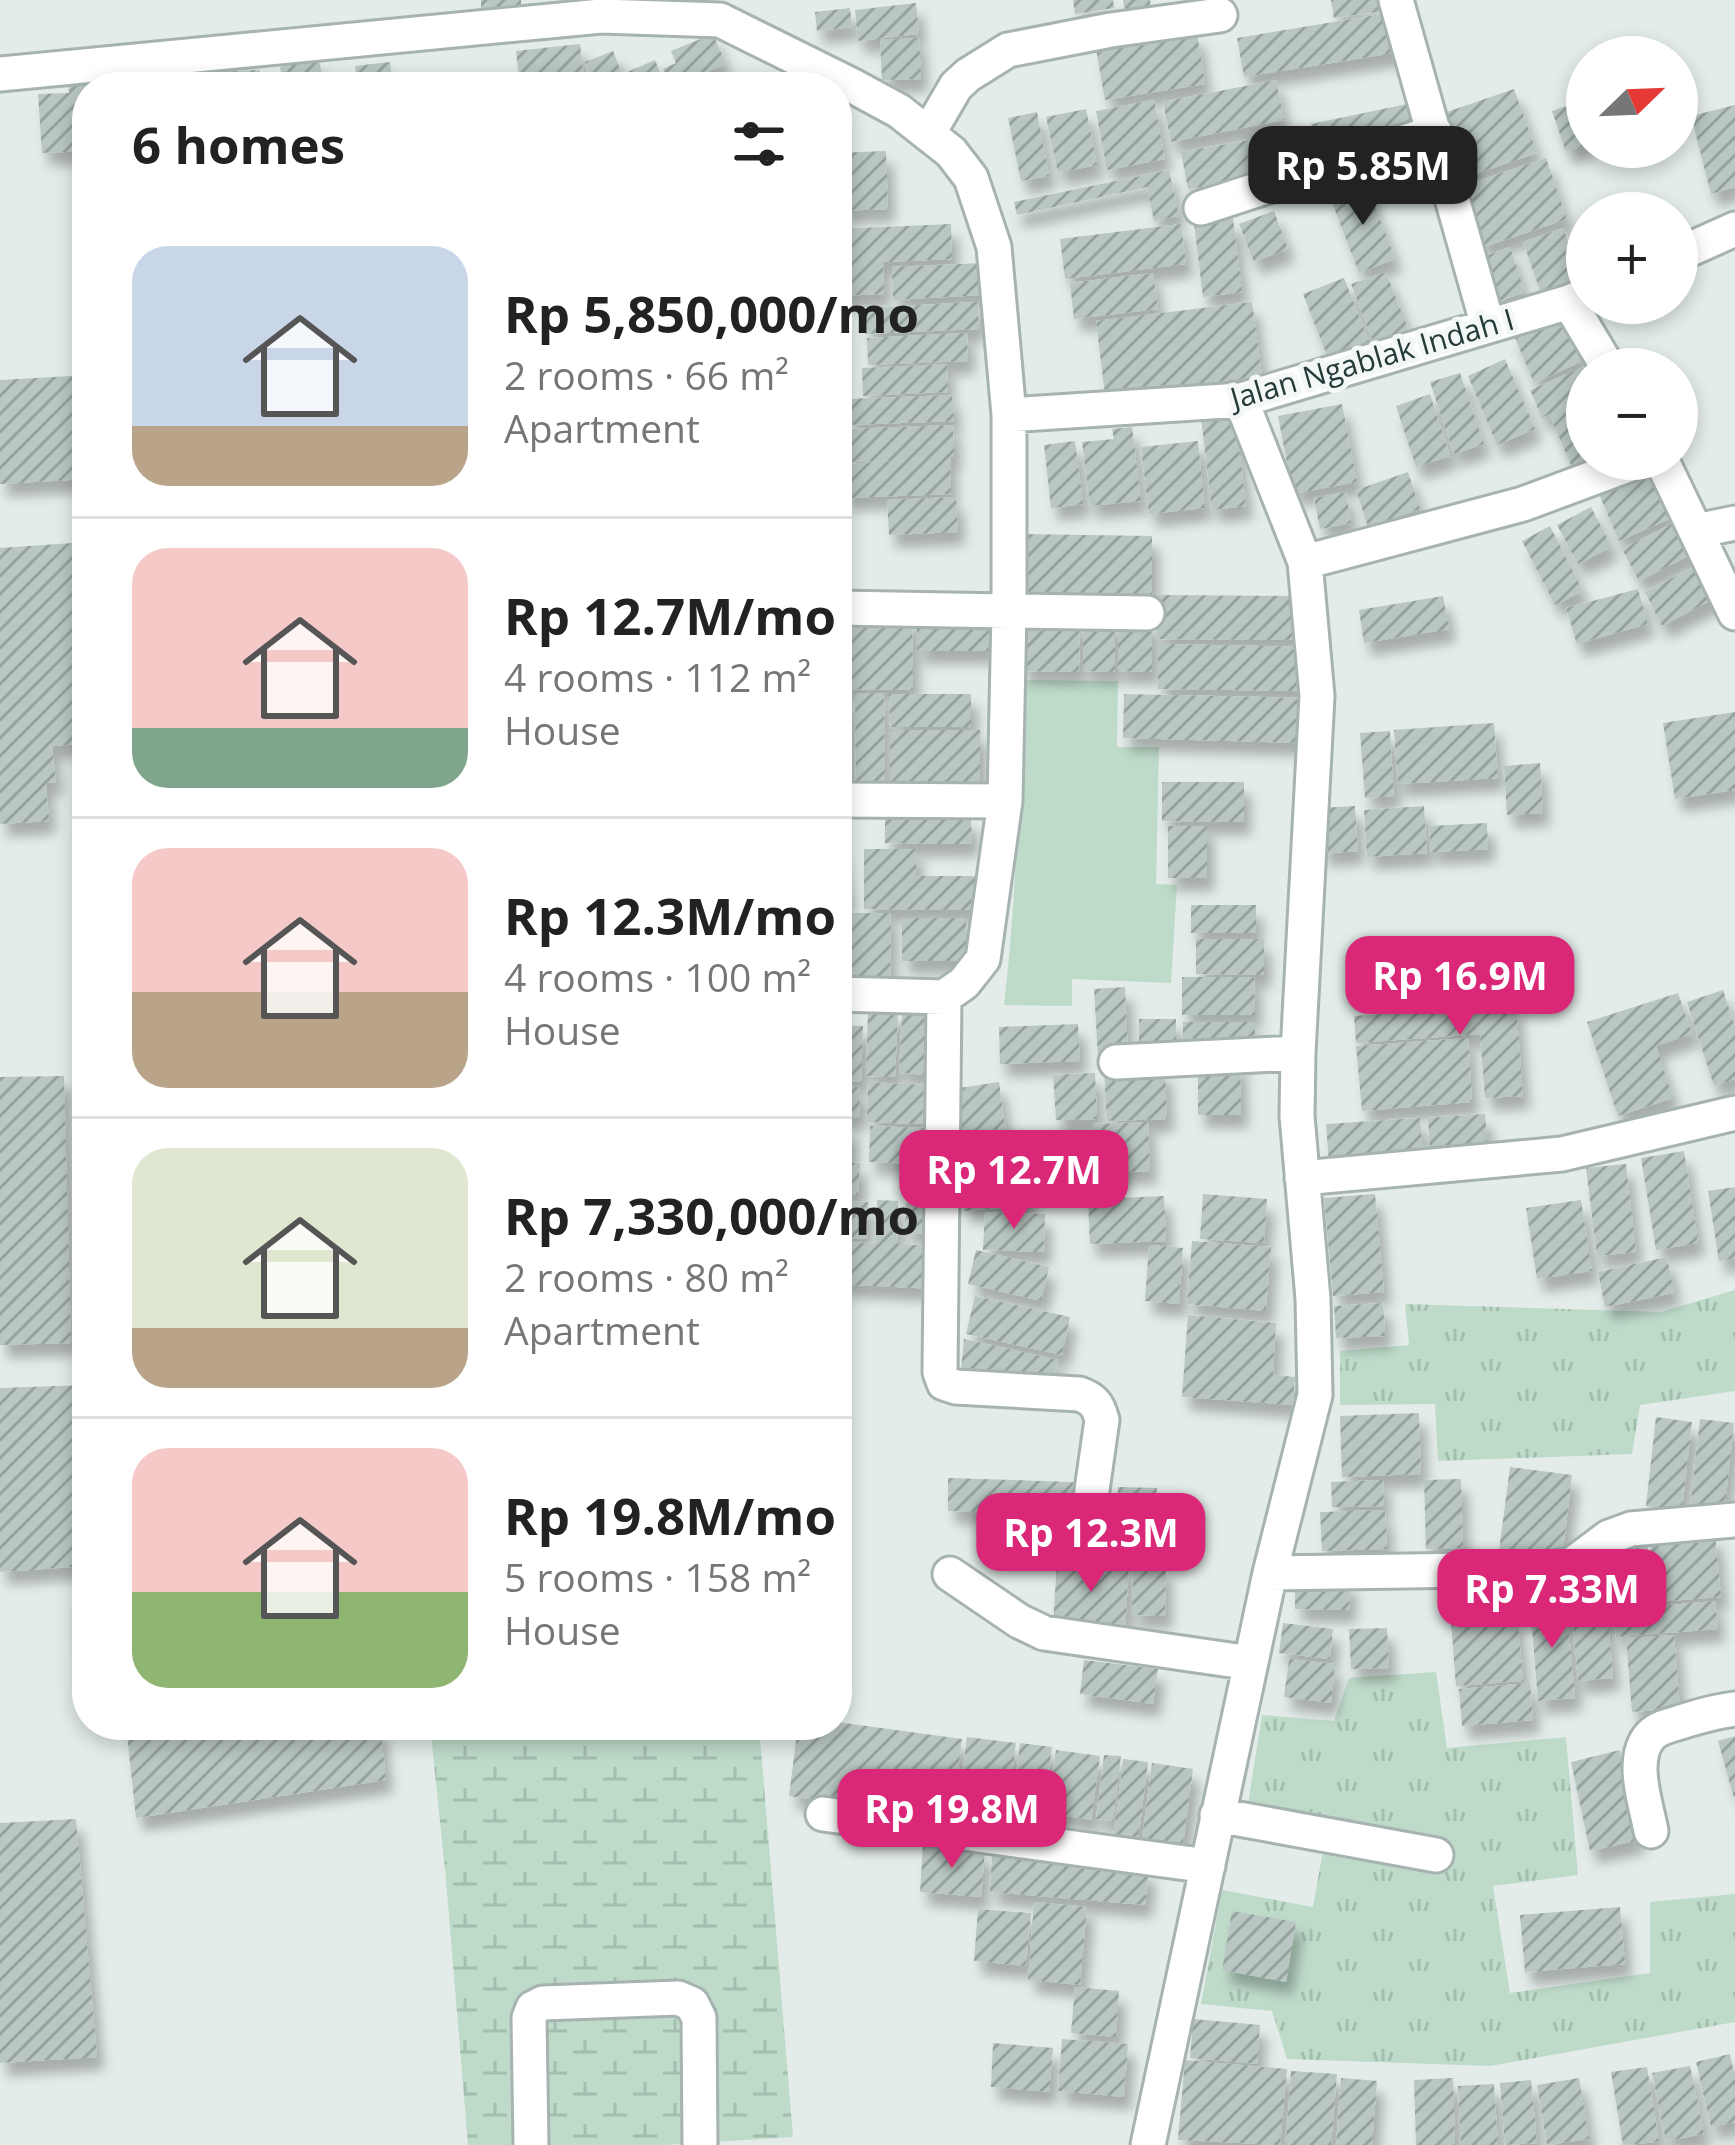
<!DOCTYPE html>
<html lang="en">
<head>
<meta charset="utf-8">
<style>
	body { margin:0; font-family:"Open Sans",sans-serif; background:#f2f2f2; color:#222; height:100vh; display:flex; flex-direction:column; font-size:45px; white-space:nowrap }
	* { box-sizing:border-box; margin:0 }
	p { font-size:39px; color:#767676 }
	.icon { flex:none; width:66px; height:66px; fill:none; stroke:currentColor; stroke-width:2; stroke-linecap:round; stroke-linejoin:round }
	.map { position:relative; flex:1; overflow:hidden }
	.drawer { position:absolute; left:72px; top:72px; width:780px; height:1668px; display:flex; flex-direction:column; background:#fff; border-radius:48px; box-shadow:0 6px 18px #0003 }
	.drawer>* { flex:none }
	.needle { width:78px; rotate:67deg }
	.fabs { position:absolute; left:1566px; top:36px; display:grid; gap:24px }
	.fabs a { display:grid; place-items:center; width:132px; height:132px; border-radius:50%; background:#fff; box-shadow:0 6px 18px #0003; font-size:60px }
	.price { position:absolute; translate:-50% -102px; padding:0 27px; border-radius:24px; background:#db2777; color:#fff; font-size:39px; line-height:78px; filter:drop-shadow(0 3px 6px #0008) }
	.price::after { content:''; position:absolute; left:50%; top:72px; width:36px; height:27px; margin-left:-18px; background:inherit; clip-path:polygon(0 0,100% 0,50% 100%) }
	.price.current { background:#222; color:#fff }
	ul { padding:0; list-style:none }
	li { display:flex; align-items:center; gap:36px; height:300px; padding:0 60px }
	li+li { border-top:3px solid #e0e0e0 }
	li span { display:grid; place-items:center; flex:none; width:336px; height:240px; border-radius:36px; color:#555 }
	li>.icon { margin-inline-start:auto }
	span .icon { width:144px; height:144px; fill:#fffc; stroke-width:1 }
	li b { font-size:51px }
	h2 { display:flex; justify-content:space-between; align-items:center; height:144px; padding:0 60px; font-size:51px }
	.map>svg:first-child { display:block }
</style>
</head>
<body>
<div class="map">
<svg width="1735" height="2145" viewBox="0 0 1735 2145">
	<defs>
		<pattern id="grass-tufts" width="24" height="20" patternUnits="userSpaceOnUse" patternTransform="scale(3)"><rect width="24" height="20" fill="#bedbca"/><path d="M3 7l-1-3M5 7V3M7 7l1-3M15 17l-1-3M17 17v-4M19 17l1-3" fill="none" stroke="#a3bdae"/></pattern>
		<pattern id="wetland-marsh" width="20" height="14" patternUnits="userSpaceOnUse" patternTransform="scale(3)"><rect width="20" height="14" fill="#bedbca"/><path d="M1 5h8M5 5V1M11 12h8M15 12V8" fill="none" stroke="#a3bdae"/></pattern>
		<pattern id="building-hatch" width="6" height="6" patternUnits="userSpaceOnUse" patternTransform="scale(3)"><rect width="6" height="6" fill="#b9c6c2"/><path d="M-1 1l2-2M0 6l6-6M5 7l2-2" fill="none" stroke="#96a29f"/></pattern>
		<filter id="shadow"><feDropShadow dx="7" dy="13" stdDeviation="6" flood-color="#0004"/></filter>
	</defs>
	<rect width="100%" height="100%" fill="#e3ece9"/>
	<path fill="url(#grass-tufts)" d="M1735,1290V1391L1640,1405L1632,1454L1438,1461L1435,1404L1340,1405V1351L1409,1345L1405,1304L1661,1312Z
		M1436,1672L1447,1748L1566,1737L1578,1875L1493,1886L1510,1993L1650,1973V1902L1735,1894V2022L1490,2066L1287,2059L1272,2011L1201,2004L1222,1890L1313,1907L1329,1817L1248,1804L1262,1715L1334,1721L1349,1678Z"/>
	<path fill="url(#wetland-marsh)" d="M430,1725H759L793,2137L663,2145H468L446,1880Z"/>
	<path fill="#bedbca" d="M1020,680L1118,681L1117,747H1159L1156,884L1177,885L1171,983L1072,979V1006L1004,1005C1017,895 1019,790 1020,680Z"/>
	<path fill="url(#building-hatch)" filter="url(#shadow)" d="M481,0H521V8L481,10Z
		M1073,0H1113L1114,8L1075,14Z
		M1123,0H1150L1151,9L1125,13Z
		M1331,0H1382L1384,11L1334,18Z
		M916,3L919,34L858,41L855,10Z
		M850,8L852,27L817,31L815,12Z
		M1394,12L1400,52L1244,77L1237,38Z
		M1197,33L1205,84L1105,100L1096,49Z
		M713,34L726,64L695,77L699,87H670L663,69L676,63L671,51Z
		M919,38L921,79L882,80L880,40Z
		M580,44L585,87H520L516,51Z
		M613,51L627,87H595L585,62Z
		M319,60L325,87H284L280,67Z
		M655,60L666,87H633L627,72Z
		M390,62L393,87H357L355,66Z
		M260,70L261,87H190L189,73Z
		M113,78V87H87V151L42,153L38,94L69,93L68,81Z
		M1276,80L1284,120L1171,142L1163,102Z
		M1514,89L1537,153L1460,179L1438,115Z
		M1587,99V145L1566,152L1552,111Z
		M1154,100L1165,159L1107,170L1096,111Z
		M1412,103L1418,132L1318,153L1311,124Z
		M1735,105V187L1711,194L1691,116Z
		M1086,109L1097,165L1058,173L1046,117Z
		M1037,112L1049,176L1021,181L1008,118Z
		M1250,140L1257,177L1188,189L1181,152Z
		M886,151L888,209L837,211V153Z
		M1546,158L1567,219L1481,248L1460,187Z
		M1169,170L1179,216L1154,221L1147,187L1017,215L1014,202Z
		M1367,184L1395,259L1359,273L1330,197Z
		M1274,211L1288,249L1254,262L1239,224Z
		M1233,218L1242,292L1203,297L1194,223Z
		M951,224L952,259L883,262L884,294L838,296L837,229Z
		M1181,224L1186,264L1065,279L1060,239Z
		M1563,228L1582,282L1542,296L1523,242Z
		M1510,247L1525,292L1497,302L1482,257Z
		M982,263L984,295L893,300L892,267Z
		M1386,272L1412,339L1377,352L1351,284Z
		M1153,273L1158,309L1074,319L1070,283Z
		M1344,278L1373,351L1331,366L1303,294Z
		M978,302L979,329L865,334L864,308Z
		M1252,302L1262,376L1105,395L1096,321Z
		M1563,309L1585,360L1534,383L1512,331Z
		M967,333L968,361L868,365L867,338Z
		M1505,359L1535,429L1497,445L1468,376Z
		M1595,362L1598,369H1587V459H1625L1577,479L1549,414L1542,418L1530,390Z
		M947,364L948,392L863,396L862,368Z
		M1460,373L1484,444L1454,454L1430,382Z
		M87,375V479L0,484V380Z
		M1430,394L1450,456L1416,467L1396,406Z
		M952,395L954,421L848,425L847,399Z
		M1342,404L1357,482L1293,494L1278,416Z
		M1235,414L1246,506L1212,510L1201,418Z
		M953,425L954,457H950L951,494L844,498L842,464L907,461L847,462L846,429Z
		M1132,427L1141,501L1090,506L1082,442L1114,439L1112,429Z
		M1075,441L1083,504L1051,508L1044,445Z
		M1198,441L1205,508L1149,514L1141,447Z
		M1653,468L1674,517L1619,541L1598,492Z
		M1408,472L1420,509L1368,527L1356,490Z
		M1346,492L1351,523L1320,529L1314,498Z
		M956,497L958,532L889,535L887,500Z
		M1591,507L1612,547L1578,564L1557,525Z
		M1681,519L1698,551L1639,581L1622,549Z
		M1550,526L1583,591L1555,605L1522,541Z
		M1022,534L1152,536V606L1021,603Z
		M87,542V743L52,746L56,782L46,783L49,821L0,824V548Z
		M1703,562L1721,595L1662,626L1645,592Z
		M1638,589L1648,624L1577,644L1566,608Z
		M1157,595L1300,596V640L1157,639Z
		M1443,596L1449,629L1364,643L1359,610Z
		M917,612H989V651H917Z
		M837,615H912L913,690L837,689Z
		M1021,617L1080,618L1079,672L1020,671Z
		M1083,619H1115V672L1083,671Z
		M1118,619L1152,620V672L1118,671Z
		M1158,644L1305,647L1304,691L1158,689Z
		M855,693H884L885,792H856Z
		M889,694H971V727H890Z
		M1124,694L1306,698L1305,743L1123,738Z
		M837,695H850L851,784H837Z
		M1735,712V790L1675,799L1663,723Z
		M1494,723L1498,778L1398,784L1394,730Z
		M890,730H980V796H890Z
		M1390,731L1394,796L1365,798L1360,733Z
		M1540,763L1543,813L1507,815L1504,766Z
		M1162,782H1244V822L1162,821Z
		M1355,806L1358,851L1322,854L1319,808Z
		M1424,806L1427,853L1367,857L1364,810Z
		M885,817H971L972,844L885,843Z
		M1487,823L1488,849L1431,852L1429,826Z
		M1168,826H1207V878H1168Z
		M837,847H840L848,899L837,901Z
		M864,849H916V876H977V910L864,909Z
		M1191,905H1256V933H1191Z
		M837,913H891L890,977L837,978Z
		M902,918H966V961H902Z
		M1196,939H1264V975L1196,974Z
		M1182,977H1254L1255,1015H1182Z
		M1125,987L1128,1056L1098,1057L1094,989Z
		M1723,990L1735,1027V1079L1714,1086L1687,1002Z
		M1678,993L1692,1034L1656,1046L1673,1098L1618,1116L1587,1022Z
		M1516,1004L1523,1096L1485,1098L1480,1034L1356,1043L1354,1016Z
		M868,1010L898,1011L895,1077L866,1076Z
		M902,1013L932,1015L930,1075L899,1073Z
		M1139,1019H1176V1056L1139,1055Z
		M1183,1022H1255V1054H1183Z
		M1078,1024L1080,1061L1000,1064L999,1027Z
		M837,1025L863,1026L861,1082L837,1081Z
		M1468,1038L1472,1102L1362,1111L1356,1046Z
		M1198,1061H1240L1241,1115H1198Z
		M1165,1069L1167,1119L1107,1121L1104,1071Z
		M1095,1073L1097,1119L1056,1120L1053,1075Z
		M64,1076L71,1343L0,1345V1077Z
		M868,1082L924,1085L922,1124L867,1122Z
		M999,1082L1007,1140L957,1148L947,1090Z
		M837,1086L860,1087L859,1118L837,1117Z
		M1485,1114L1488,1150L1430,1155L1428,1118Z
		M1420,1118L1423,1156L1329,1163L1326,1124Z
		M1148,1122L1150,1171L1095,1173L1093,1124Z
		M837,1126L851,1127L850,1157L837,1156Z
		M870,1126L925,1128L923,1164L869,1162Z
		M1684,1151L1698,1243L1656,1250L1641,1158Z
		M837,1162L860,1163L858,1195L837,1194Z
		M1626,1164L1636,1252L1597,1256L1586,1168Z
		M1027,1166L1030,1206L964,1211L961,1171Z
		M1735,1187V1258L1719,1261L1708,1191Z
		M1203,1194L1267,1199L1264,1243L1200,1239Z
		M1375,1194L1384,1292L1333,1296L1324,1198Z
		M1164,1196L1166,1241L1090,1244L1088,1199Z
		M837,1200L868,1202L866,1239L837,1238Z
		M877,1200L898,1201L897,1244L937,1246L935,1289L837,1284V1242L876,1243Z
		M1581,1200L1592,1271L1537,1279L1526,1208Z
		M906,1203L939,1204V1235L905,1233Z
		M985,1212L1045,1214L1044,1252L983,1250Z
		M1192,1241L1271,1247L1266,1311L1187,1304Z
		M1149,1245L1183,1248L1179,1304L1145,1301Z
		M976,1250L1049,1267L1041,1301L968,1284Z
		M1667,1257L1674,1293L1605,1307L1598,1272Z
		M975,1296L1070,1317L1062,1355L966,1334Z
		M1383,1303L1385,1336L1336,1338L1334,1306Z
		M1188,1315L1276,1323L1273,1375L1295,1377L1293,1405L1182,1397Z
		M964,1339L1058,1360L1051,1390L960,1381Z
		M87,1385V1566L0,1572V1388Z
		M1419,1413L1421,1474L1342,1477L1340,1416Z
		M1656,1417L1692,1422L1682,1510L1646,1506Z
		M1700,1419L1734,1423L1724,1513L1690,1509Z
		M1510,1467L1572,1475L1562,1559L1499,1551Z
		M948,1478L1073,1482L1072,1515L948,1511Z
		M1461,1479L1463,1548L1426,1549L1424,1480Z
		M1383,1480L1384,1506L1332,1507L1331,1482Z
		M1118,1487L1157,1488L1156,1521L1117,1519Z
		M1385,1510L1387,1549L1322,1551L1320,1512Z
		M1007,1520L1052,1521L1051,1552L1006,1551Z
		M1097,1525L1143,1526L1142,1558L1096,1556Z
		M1715,1534L1721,1597L1655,1602L1650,1540Z
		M1648,1547L1653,1602L1620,1604L1615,1550Z
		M1057,1560L1129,1564L1125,1631L1053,1626Z
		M1133,1565L1166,1566L1165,1616L1132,1615Z
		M1295,1580H1350L1349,1610L1295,1609Z
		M1605,1583L1613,1678L1578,1681L1570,1586Z
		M87,1594V1681L76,1683L72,1595Z
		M1566,1600L1575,1698L1538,1701L1530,1603Z
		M1715,1601L1718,1629L1616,1637L1614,1610Z
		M1517,1615L1523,1681L1456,1686L1451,1621Z
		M1283,1623L1333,1629L1330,1659L1279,1653Z
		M1387,1628L1389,1668L1351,1669L1349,1629Z
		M1674,1635L1680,1708L1632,1712L1626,1638Z
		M1289,1659L1335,1664L1331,1703L1284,1697Z
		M1084,1660L1158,1669L1153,1704L1080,1694Z
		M1530,1683L1533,1720L1462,1726L1459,1689Z
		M837,1722L962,1739L952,1818L789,1796L798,1725H837Z
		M126,1725H380L386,1780L136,1818Z
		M1735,1736V1797L1734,1798L1718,1741Z
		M967,1737L1016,1743L1007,1814L958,1807Z
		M1020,1743L1052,1747L1044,1811L1012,1806Z
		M1056,1750L1100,1756L1091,1820L1048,1813Z
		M1620,1750L1639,1840L1590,1851L1571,1762Z
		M1104,1755L1121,1756L1113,1821L1096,1819Z
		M1123,1759L1148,1762L1138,1841L1113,1838Z
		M1152,1763L1193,1769L1182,1852L1141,1846Z
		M76,1819L97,2057L0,2063V1823Z
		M923,1845L985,1850L981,1897L920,1892Z
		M992,1856L1149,1869L1145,1905L990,1892Z
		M1034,1902L1087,1907L1080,1985L1028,1980Z
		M1620,1907L1625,1964L1525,1972L1520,1915Z
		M978,1909L1031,1913L1026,1966L974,1961Z
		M1232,1911L1296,1922L1286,1982L1222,1970Z
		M1075,1987L1119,1991L1116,2037L1071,2033Z
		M1193,2019L1260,2025L1257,2064L1190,2058Z
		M1062,2039L1128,2044L1124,2097L1058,2091Z
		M993,2043L1053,2048L1049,2092L991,2087Z
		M1730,2054L1735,2079V2122L1711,2127L1696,2062Z
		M1185,2060L1287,2069L1280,2145L1178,2140Z
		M1690,2066L1704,2134L1666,2141L1652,2073Z
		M1647,2067L1659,2142L1623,2145L1611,2072Z
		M1291,2071L1337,2074L1331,2145H1286Z
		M1341,2078L1377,2081L1372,2145H1336Z
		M1453,2078L1455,2145H1416L1414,2080Z
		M1579,2078L1589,2139L1547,2145L1537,2085Z
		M1531,2080L1537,2143L1505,2145L1500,2083Z
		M1494,2084L1498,2145H1461L1458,2086Z"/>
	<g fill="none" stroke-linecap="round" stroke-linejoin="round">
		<defs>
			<path id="street" d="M1396,0L1488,326
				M0,74L601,16L720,20L851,85L899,111L951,152L971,178L994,247L1009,415V611L1147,613
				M928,134L956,86L968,75L1008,50L1111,30L1220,15
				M1201,208L1435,132
				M1677,255L1735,229
				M1569,302L1609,369
				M1009,415L1241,400L1569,302L1587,294
				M1661,459L1735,613
				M1696,531L1735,523
				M1305,562L1523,504L1644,459
				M837,608L1009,611L1005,801L983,959L964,983L944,997L837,994
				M837,800L1005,801
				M944,997L940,1372L944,1383L956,1387L1079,1394C1094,1399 1098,1405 1102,1420L1090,1504
				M1116,1062L1298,1053
				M1302,1178L1562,1154L1735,1113
				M1270,1573L1552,1569L1573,1564L1609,1537L1631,1529L1735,1520
				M950,1574L1019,1621L1044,1633L1251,1663
				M823,1814L1208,1866
				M1217,1815L1436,1855
				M1651,1831C1646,1804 1629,1758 1651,1735C1660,1726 1676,1724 1687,1720C1703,1715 1718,1711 1735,1709
				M531,2145L529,2018L533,2008L543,2003L678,1998L692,2004L699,2018L700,2145
				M1148,2145L1270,1573L1315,1395L1313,1299L1297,1116L1298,1053L1317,696L1305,562L1241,400"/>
		</defs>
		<use href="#street" stroke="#a6b3b1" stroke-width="39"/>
		<use href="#street" stroke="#fff" stroke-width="33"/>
	</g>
	<g text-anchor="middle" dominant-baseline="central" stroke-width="10" stroke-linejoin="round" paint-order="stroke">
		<g font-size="30" fill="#243b39" stroke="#f3f8f7">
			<text transform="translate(1372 358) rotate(-16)">Jalan Ngablak Indah I</text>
		</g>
	</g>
</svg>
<div class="fabs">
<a><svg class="needle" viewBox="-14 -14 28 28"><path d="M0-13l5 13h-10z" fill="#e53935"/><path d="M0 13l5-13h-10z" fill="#767676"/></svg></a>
<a>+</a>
<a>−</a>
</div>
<b class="price current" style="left:1363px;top:228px">Rp 5.85M</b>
<b class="price" style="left:1460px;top:1038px">Rp 16.9M</b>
<b class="price" style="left:1014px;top:1232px">Rp 12.7M</b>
<b class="price" style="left:1091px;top:1595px">Rp 12.3M</b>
<b class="price" style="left:1552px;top:1651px">Rp 7.33M</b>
<b class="price" style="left:952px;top:1871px">Rp 19.8M</b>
<section class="drawer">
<h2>6 homes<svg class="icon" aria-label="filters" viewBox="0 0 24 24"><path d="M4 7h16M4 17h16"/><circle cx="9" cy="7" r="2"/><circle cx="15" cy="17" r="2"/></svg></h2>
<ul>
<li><span style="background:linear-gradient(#c9d6e8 75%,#b9a48a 0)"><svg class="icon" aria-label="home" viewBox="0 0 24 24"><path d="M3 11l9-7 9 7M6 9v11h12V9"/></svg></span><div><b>Rp 5,850,000/mo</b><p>2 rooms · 66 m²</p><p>Apartment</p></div></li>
<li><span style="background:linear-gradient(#f6c9c9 75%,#7fa58c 0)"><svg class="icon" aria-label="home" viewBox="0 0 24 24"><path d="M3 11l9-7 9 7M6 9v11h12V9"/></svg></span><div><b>Rp 12.7M/mo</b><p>4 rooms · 112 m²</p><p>House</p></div></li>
<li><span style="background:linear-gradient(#f6c9c9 60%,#b9a48a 0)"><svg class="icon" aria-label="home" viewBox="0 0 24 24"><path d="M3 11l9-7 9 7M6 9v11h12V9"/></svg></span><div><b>Rp 12.3M/mo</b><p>4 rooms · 100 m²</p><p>House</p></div></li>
<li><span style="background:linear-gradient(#dfe7d0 75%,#b9a48a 0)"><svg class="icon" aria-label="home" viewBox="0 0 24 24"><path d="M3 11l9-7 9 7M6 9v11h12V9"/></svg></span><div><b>Rp 7,330,000/mo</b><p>2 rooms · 80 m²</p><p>Apartment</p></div></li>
<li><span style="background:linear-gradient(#f6c9c9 60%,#8fb573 0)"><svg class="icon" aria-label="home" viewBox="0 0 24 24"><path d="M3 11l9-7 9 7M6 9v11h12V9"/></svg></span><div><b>Rp 19.8M/mo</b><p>5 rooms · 158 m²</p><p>House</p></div></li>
</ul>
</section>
</div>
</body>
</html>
